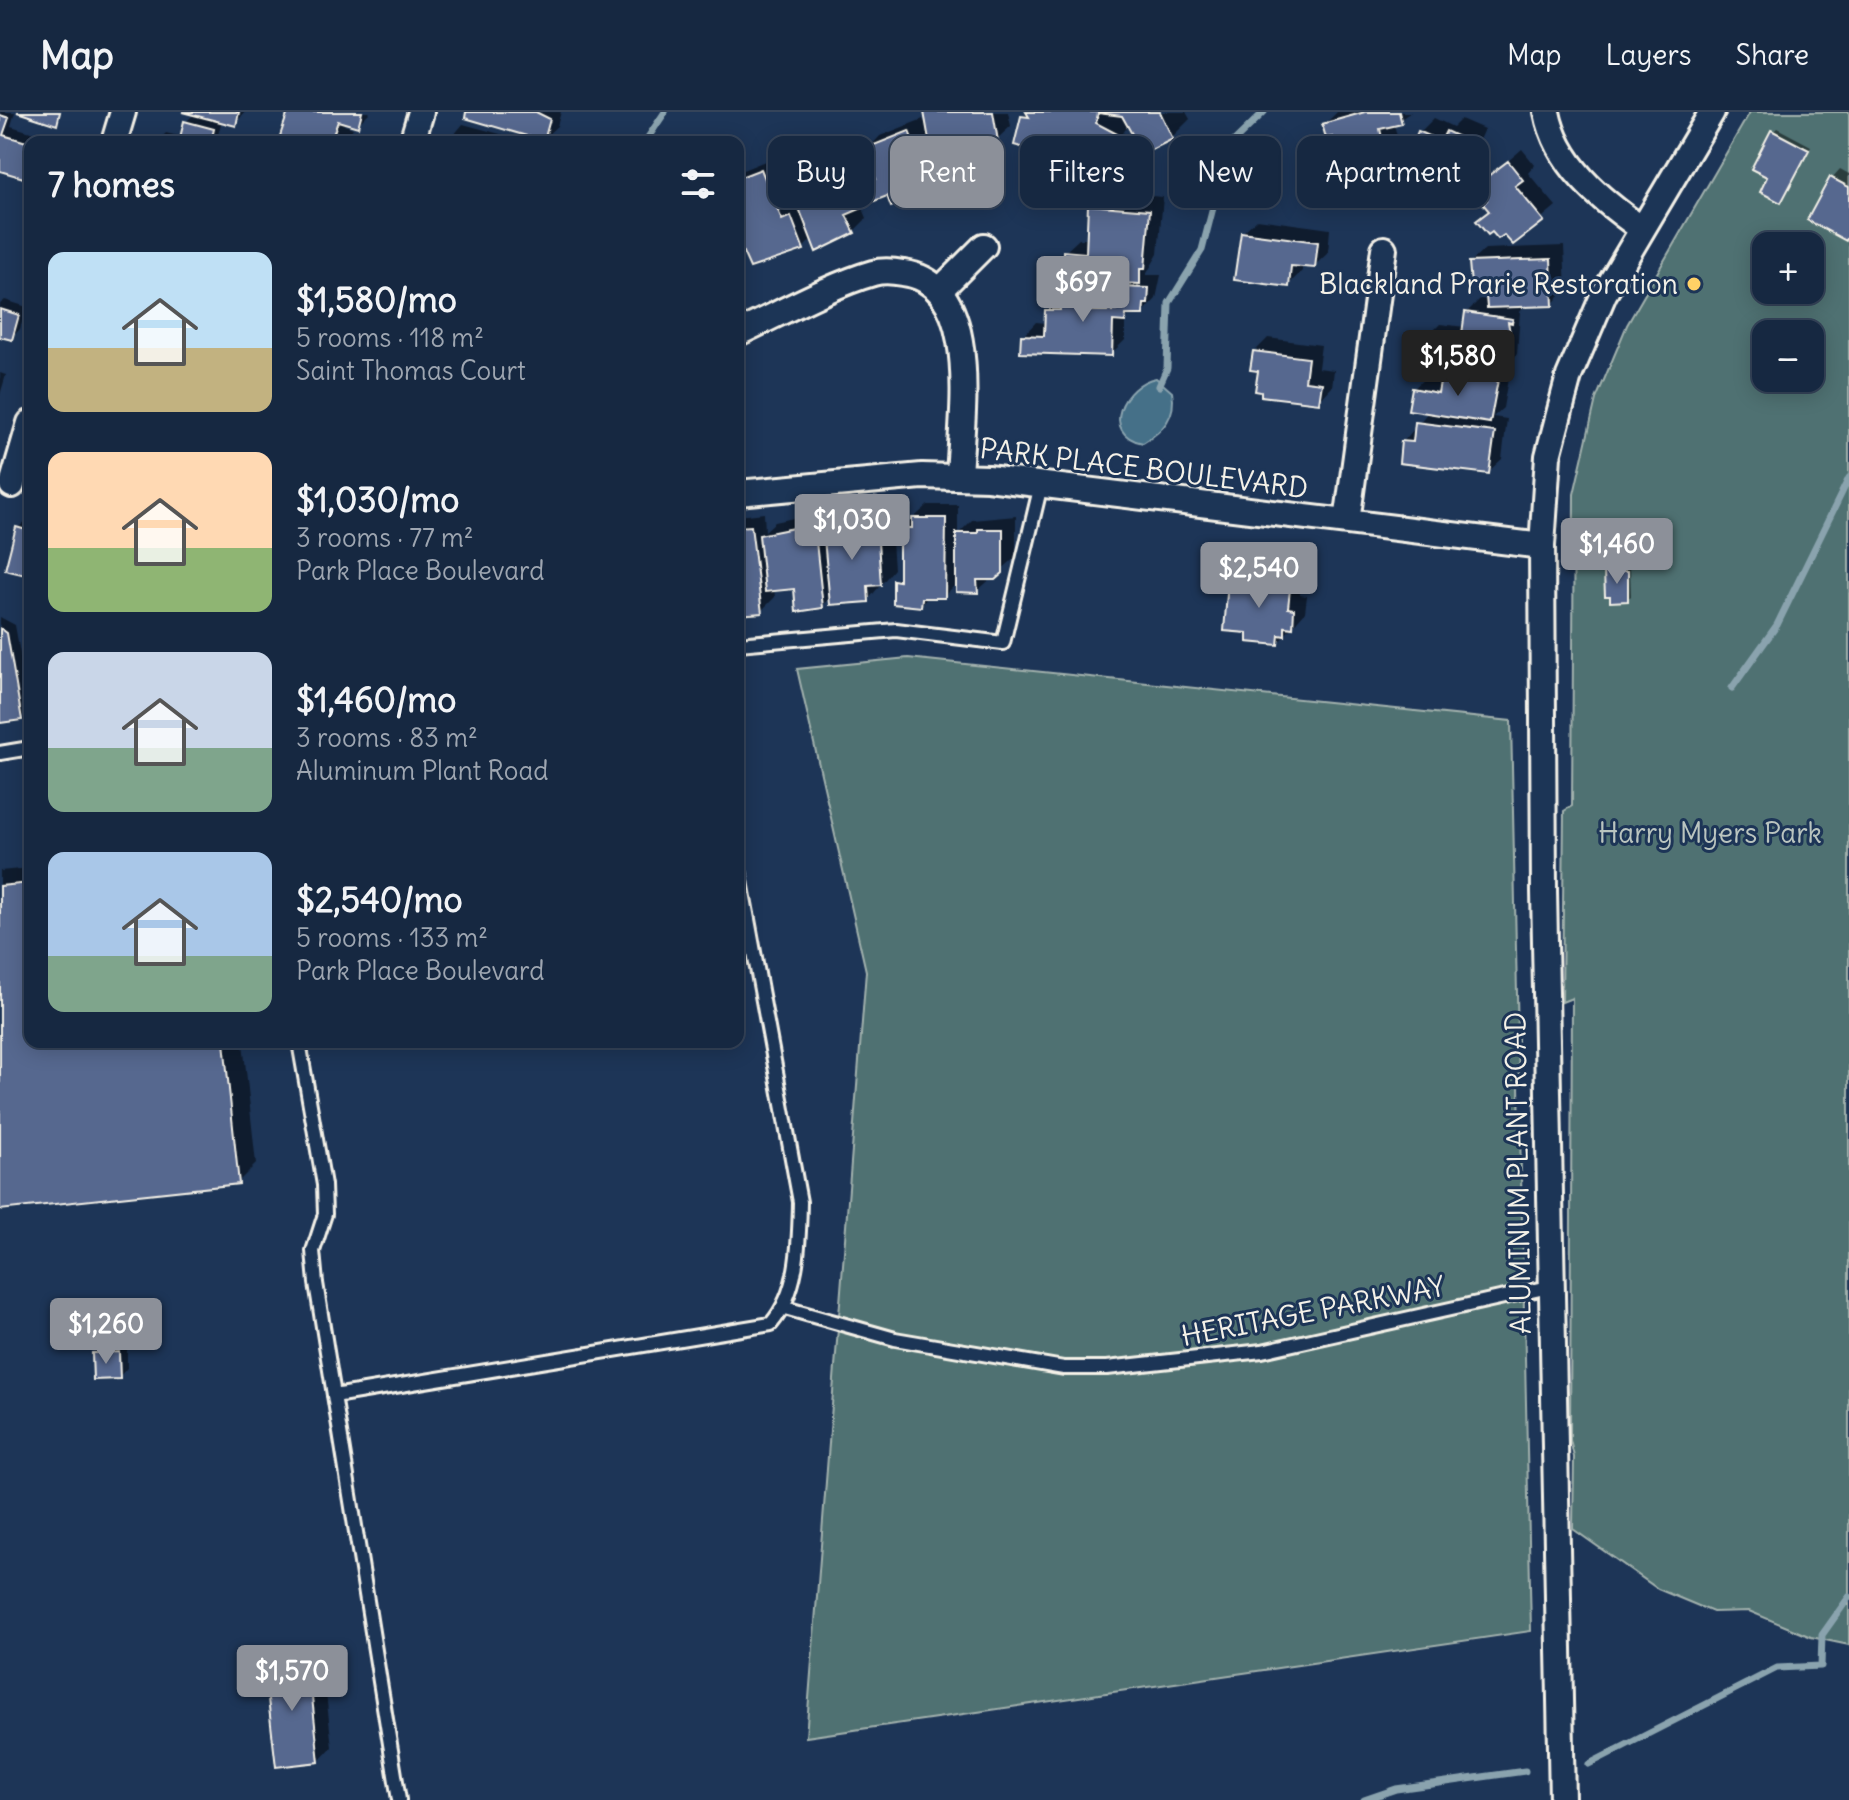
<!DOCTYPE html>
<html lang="en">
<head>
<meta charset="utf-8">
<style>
	body { margin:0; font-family:Delius,sans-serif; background:#1f3048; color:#f1f3f6; height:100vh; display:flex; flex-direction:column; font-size:30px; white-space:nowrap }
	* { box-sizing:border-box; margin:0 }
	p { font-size:26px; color:#9ea6b1 }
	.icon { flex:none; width:44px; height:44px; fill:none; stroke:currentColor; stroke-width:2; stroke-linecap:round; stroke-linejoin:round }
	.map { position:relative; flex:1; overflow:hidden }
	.side { position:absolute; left:24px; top:24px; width:720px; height:912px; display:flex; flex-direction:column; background:#162841; border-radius:16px; box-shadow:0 4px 20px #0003,0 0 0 2px #35445a }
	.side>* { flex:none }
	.hud { position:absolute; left:768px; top:24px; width:760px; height:72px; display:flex; gap:16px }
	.buttons { position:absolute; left:1752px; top:120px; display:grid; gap:16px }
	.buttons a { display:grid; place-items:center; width:72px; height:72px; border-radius:16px; background:#162841; box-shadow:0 4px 20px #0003,0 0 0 2px #35445a; font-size:40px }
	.price { position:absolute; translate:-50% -68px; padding:0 18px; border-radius:8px; background:#8c9099; color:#fff; font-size:26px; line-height:52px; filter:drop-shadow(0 2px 4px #0008) }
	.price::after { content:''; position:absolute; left:50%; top:48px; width:24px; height:18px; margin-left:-12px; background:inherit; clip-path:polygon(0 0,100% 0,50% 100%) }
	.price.selected { background:#222; color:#fff }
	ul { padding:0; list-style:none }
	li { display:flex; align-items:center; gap:24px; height:200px; padding:0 24px }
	li span { display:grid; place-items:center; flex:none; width:224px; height:160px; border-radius:16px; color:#555 }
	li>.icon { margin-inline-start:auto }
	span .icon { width:96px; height:96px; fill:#fffc; stroke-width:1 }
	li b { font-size:34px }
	h2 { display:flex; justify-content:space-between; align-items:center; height:96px; padding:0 24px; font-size:34px }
	.chip { padding:0 28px; border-radius:16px; background:#162841; box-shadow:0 4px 20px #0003,0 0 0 2px #35445a; font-size:28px; line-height:72px }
	.chip.selected { background:#8c9099; color:#fff }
	header { display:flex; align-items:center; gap:48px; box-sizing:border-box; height:112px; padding:0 40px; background:#162841; border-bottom:2px solid #35445a }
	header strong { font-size:38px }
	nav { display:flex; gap:44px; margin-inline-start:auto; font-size:28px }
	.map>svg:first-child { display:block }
</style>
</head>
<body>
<header>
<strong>Map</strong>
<nav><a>Map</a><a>Layers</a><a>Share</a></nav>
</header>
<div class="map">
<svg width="1849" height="1688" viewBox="0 0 1849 1688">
	<rect width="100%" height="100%" fill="#1d3557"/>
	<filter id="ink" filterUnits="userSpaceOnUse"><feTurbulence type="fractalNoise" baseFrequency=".0125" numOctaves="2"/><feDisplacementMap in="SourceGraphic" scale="16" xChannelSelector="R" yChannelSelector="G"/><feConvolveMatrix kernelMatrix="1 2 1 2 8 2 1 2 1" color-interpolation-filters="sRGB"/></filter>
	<g filter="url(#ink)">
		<path fill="#4f7172" stroke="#a2b1ad" stroke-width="2" fill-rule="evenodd" d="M1750,0H1849V1533L1811,1525L1749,1499L1713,1500L1658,1477L1573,1417L1574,1345L1570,1328L1572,886L1562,890L1564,699L1572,694L1574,382L1596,287L1627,213ZM1766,134H1810V178H1766ZM1766,222H1810V266H1766Z
			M908,546L1511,609L1531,1519L806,1625L866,859L797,557Z"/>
		<path fill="#446f88" stroke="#8aa3ae" stroke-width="2" d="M1156,266L1172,280C1177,304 1163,319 1143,331C1099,322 1123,272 1156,266Z"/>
		<path fill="#0007" fill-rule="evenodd" d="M0,0H15L11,14L64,30H30V66L0,57Z
			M185,0H245L236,11L222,8L216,30H157L166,21L182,25L186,10L194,2Z
			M290,0H370L357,13L345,9L344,13L353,16L346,30H305Z
			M468,0H561L557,14L543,27Z
			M926,0H1008L1011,14L997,27L974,32L977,47L963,61L942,64L931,76L872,86L862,94L867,106L854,119L813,126L803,136L738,125V60L775,45L796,96L800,94L786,58L800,44L843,23L849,36L857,32L873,66L877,62L867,38L880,24L923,7L929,17Z
			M1028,0H1186L1190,7L1172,25L1129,12L1112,38L1094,56L1074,33L1056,51L1023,5Z
			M1337,0H1411L1394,12L1401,41L1388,55L1343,42L1324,13Z
			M1434,6L1453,15L1461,7L1484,17L1464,61L1450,75L1437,69L1426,80L1420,20Z
			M463,12L519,27L518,30H448Z
			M1777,16L1811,34L1784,84L1773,20Z
			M1522,37L1535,53L1528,61L1556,94L1513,130L1490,98V87L1479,74Z
			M1840,57L1849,62V123L1845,126L1809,108L1832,66Z
			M1103,80L1163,85L1158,142L1146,163H1161L1156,187L1142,201H1131L1125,207V228L1111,242L1023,224L1036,210L1047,211V199L1061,185L1062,174L1070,166L1065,140L1079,127H1088L1090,93ZM1097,168L1125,169L1119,176L1118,186H1096Z
			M1257,107L1330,117L1328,141L1314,154L1302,153V159L1288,173L1243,120Z
			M1792,122L1809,131L1808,134H1783Z
			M1564,134L1566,178L1552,192L1525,193L1520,200L1517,242L1505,254L1510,255L1503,296L1493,305L1507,307L1502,347L1488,360L1403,330L1429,299L1413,277L1427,264L1443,266L1444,259L1454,249L1426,226L1440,212L1465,215L1466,201L1480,187L1488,188L1487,170L1471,150L1485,137Z
			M5,188L27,195L20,217L11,226L0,223V192Z
			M1268,226L1321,233L1318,256L1334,258L1332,275L1319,289L1260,257L1254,240Z
			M0,261L6,263L0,283Z
			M928,393H958V422L972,408L1016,404V445L977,479L958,470L944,484H929L921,493L895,469L901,463V417Z
			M882,398L883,403L890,402L894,457L868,488L831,486L822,494L796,474L774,477L775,485L761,499L738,501V404L764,401L765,419L775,410L817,401V409L828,408L829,412L838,402Z
			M27,408L30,409V462L18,416Z
			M1283,448L1291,452L1295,462L1302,464L1300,483L1307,484L1305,500L1278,531L1249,519L1230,470L1243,456L1266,458L1274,450Z
			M1610,456H1630L1631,484L1627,487L1606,460Z
			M0,505L15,513L30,597L21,606L0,609Z
			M30,756V930H243L256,1052L238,1070L0,1096V759Z
			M127,1232V1256L119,1265L94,1242L102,1233Z
			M321,1536L332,1635L319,1649L266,1554L280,1540Z"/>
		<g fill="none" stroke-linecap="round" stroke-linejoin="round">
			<path stroke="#8aa3ae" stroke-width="7" d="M645,30L665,0
				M1159,274L1167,256L1169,191L1202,138L1229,34L1264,0
				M1732,576L1777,513L1849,366
				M1589,1652L1777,1556L1821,1554L1822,1523L1849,1485
				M1364,1688L1396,1677L1525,1659"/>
		</g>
		<path fill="#57678f" stroke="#f4f1e8" stroke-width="2" d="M17,0H60L57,13Z
			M182,0H239L236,14Z
			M288,0H362L358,15L338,9L332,26L340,30H299L280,24Z
			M466,0H536L550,7L544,29L465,6Z
			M924,0H993L998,29L959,36L964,62L936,67Z
			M1160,0L1173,27L1143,42L1122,4L1098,1L1096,11L1117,22L1094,59L1068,44L1070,39L1059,37L1056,53L1046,52L1039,44L1031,47L1024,42L1025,36L1014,33L1021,4L1029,5L1026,0Z
			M1365,0H1399L1402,12L1380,17L1389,56L1347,69L1341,45L1336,46L1332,25L1326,26L1322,12Z
			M0,3L9,6L3,23L30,31V68L0,59Z
			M184,9L214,17L211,30H179Z
			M1771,18L1809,38L1781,91L1760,80L1767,65L1751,57Z
			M909,19L932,77L891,95L887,84L872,90L865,72L876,67L864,37Z
			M1418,19L1441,29L1446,19L1472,31L1451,77L1432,69L1426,83L1403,74L1419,37L1412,34Z
			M829,35L835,48L843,44L867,94L846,103L855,121L816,140L784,57Z
			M1508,49L1523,68L1515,74L1544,109L1513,133L1504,123L1498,127L1492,120L1488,123L1476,109L1489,99L1483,92L1487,88L1476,73Z
			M761,57L782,108L791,104L804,138L750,156L738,129V66Z
			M1830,65L1849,75V123L1846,129L1807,108Z
			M1088,93L1150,98L1145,157H1140V172L1062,168L1063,139L1086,141Z
			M1241,120L1318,130L1315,156L1291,154L1289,175L1234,168Z
			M1551,147L1553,194L1487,196L1485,172L1471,173L1469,150Z
			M1060,174H1084V199H1116L1117,175L1149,176L1148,192H1144L1143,203H1126L1125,210L1113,209L1112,244L1020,241L1021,223L1044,224L1045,198H1060Z
			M0,197L19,203L12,228L0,225Z
			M1465,200L1513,207L1512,211L1508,210L1511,226L1505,257L1422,248L1425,225L1461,229Z
			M1253,239L1308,246L1305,269L1322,271L1319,291L1261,284V280L1255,279L1258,259L1250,258Z
			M1442,258L1498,268L1490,311L1408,298L1412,276L1438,281Z
			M1415,310L1495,320L1489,362L1399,351L1401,329L1413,330Z
			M912,406H946L945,486H922L921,495L893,492V468L899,469V416H912Z
			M869,411V416L877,415L881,473L868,474L869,490L830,493L823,415Z
			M751,414L762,501L738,503V415Z
			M804,414V421L815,420L823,496L796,500L794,477L765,480L759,423Z
			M16,415L30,419V464L5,458Z
			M978,417H1003V461L995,468H977L978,481L956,480V421H978Z
			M1604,459H1628V489L1610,490V484H1605Z
			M1269,461L1278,466L1282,475L1290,477L1288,496L1294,497L1293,516L1285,515V524L1279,523L1278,533L1247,530V521L1224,519L1228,469L1252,471L1259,463Z
			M0,516L7,521L22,608L0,611Z
			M30,771V930H224L239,1072L0,1098V774Z
			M119,1240L120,1267L93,1268L92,1241Z
			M308,1548L319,1650L276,1655L264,1553Z"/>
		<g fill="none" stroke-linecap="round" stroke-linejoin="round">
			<defs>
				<path id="service" d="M738,532L896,518L1003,531L1041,373
					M0,641L30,636
					M299,930L324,1073L325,1102L313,1139L316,1171L399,1688
					M785,1196L895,1227L1064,1256H1107L1262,1239L1549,1175
					M334,1284L771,1212C799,1180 799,1131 800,1090L738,753"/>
				<path id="minor" d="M1547,0C1557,53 1601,88 1642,117
					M114,30L123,0
					M412,30L421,0
					M940,178L984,134
					M738,221C779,202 831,173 873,161C883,158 893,159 903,161C984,171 961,308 959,365
					M12,373L30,311
					M738,381L922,364L988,366L1542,434
					M1347,410L1384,137
					M1562,1688L1544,779L1542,434L1548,344L1569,264L1604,182L1712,0"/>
			</defs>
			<use href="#service" stroke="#f4f1e8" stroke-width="18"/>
			<use href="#minor" stroke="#f4f1e8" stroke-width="30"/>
			<use href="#service" stroke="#1d3557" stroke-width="12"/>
			<use href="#minor" stroke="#1d3557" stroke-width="24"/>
		</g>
	</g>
	<circle fill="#ffd166" stroke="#1d3557" stroke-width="3" cx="1694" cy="172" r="8"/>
	<g text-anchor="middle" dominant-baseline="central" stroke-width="6" stroke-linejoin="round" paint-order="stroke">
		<g font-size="28" fill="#f4f1e8" stroke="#1d3557" text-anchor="end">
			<text x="1678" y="172">Blackland Prarie Restoration</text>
		</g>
		<g font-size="28" fill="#f4f1e8" stroke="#1d3557">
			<text transform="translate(1144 356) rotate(7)">PARK PLACE BOULEVARD</text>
			<text transform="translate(1518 1061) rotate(-91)">ALUMINUM PLANT ROAD</text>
			<text transform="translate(1313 1199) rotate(-11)">HERITAGE PARKWAY</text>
		</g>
		<g font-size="28" fill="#bac4bf" stroke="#1d3557">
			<text x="1710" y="721">Harry Myers Park</text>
		</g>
	</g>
</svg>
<div class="buttons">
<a>+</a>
<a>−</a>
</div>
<b class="price" style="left:1083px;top:212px">$697</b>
<b class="price selected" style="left:1458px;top:286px">$1,580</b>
<b class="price" style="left:852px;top:450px">$1,030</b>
<b class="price" style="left:1617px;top:474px">$1,460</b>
<b class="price" style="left:1259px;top:498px">$2,540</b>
<b class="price" style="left:106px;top:1254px">$1,260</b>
<b class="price" style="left:292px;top:1601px">$1,570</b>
<div class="hud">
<a class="chip">Buy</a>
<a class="chip selected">Rent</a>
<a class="chip">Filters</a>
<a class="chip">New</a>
<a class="chip">Apartment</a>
</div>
<section class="side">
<h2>7 homes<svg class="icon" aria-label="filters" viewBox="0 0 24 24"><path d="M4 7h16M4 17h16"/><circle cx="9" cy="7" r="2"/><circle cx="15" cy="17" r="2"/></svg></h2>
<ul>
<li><span style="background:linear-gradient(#bfe0f5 60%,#c2b280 0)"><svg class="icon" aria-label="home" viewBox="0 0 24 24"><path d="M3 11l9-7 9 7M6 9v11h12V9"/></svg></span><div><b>$1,580/mo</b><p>5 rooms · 118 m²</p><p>Saint Thomas Court</p></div></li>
<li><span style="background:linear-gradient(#ffd9b3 60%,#8fb573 0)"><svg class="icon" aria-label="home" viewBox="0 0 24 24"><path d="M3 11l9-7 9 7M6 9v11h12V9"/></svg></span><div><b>$1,030/mo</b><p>3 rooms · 77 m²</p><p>Park Place Boulevard</p></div></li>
<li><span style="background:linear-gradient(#c9d6e8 60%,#7fa58c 0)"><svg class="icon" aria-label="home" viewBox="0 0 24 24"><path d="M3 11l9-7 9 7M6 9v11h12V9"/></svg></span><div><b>$1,460/mo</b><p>3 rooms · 83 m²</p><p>Aluminum Plant Road</p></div></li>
<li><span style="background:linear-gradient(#a9c7e8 65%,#7fa58c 0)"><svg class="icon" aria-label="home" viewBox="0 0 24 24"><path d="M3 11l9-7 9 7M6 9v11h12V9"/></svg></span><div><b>$2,540/mo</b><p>5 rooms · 133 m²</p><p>Park Place Boulevard</p></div></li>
</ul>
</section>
</div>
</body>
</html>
